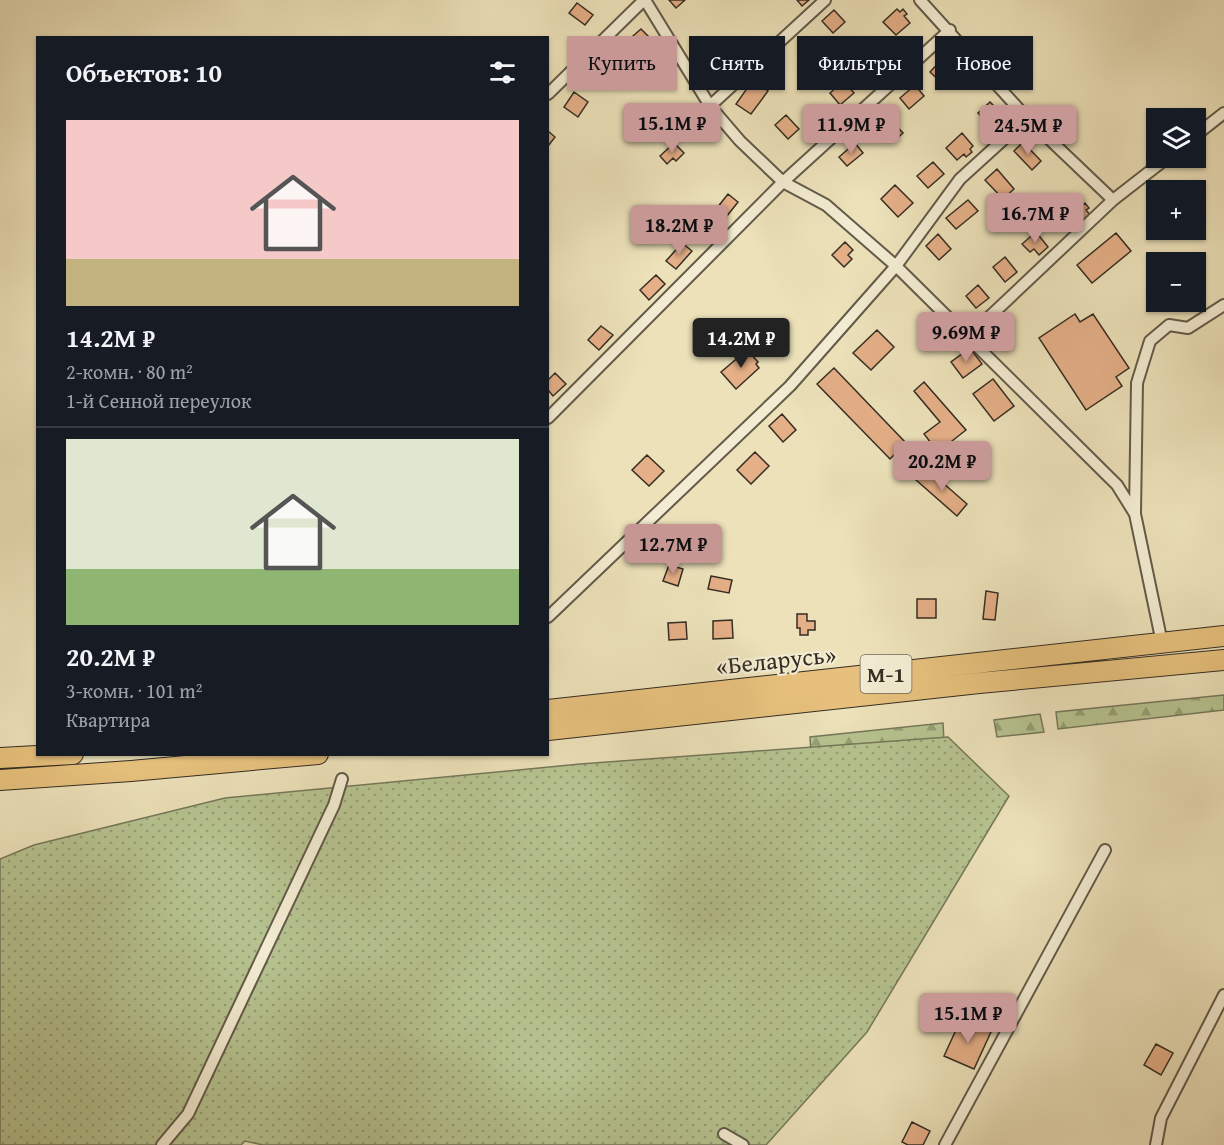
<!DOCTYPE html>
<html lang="ru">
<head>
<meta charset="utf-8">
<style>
	body { margin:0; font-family:"Gentium Book Plus",serif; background:#20242c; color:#f1f3f6; height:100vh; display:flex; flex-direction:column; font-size:22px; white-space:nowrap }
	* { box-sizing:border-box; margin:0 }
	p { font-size:20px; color:#9ea1a6 }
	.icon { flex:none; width:33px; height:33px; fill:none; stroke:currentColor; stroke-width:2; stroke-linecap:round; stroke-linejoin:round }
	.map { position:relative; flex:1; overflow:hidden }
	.side { position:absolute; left:36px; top:36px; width:513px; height:720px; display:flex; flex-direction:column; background:#171b24; border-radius:0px; box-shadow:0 2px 4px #0004 }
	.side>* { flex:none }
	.guide { position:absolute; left:567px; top:36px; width:567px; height:54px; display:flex; gap:12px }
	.tools { position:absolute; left:1146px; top:108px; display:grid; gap:12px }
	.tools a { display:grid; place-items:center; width:60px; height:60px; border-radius:0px; background:#171b24; box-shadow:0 2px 4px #0004; font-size:30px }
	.price { position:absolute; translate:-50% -51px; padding:0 14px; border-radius:6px; background:#c59692; color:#111; font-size:20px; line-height:39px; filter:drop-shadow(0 2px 3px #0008) }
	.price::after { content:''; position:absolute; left:50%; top:36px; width:18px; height:14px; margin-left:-9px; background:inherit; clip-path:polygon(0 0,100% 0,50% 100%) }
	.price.active { background:#222; color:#fff }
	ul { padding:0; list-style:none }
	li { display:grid; align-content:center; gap:12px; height:318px; padding:0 30px }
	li+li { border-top:2px solid #363941 }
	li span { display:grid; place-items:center; height:186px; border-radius:0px; color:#555 }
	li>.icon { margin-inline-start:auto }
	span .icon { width:108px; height:108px; fill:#fffc; stroke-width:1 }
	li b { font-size:26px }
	h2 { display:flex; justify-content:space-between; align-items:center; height:72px; padding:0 30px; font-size:26px }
	.tag { padding:0 21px; border-radius:0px; background:#171b24; box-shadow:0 2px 4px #0004; font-size:21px; line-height:54px }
	.tag.active { background:#c59692; color:#111 }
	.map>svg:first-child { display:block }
</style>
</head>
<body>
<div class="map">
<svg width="1224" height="1145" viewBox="0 0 1224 1145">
	<defs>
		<pattern id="forest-firs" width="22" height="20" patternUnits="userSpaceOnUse" patternTransform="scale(1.5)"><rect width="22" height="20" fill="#b6c390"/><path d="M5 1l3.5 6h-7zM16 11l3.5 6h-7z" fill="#959f75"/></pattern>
		<pattern id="garden-dots" width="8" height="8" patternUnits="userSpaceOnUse" patternTransform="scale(1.5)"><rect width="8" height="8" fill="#b6c390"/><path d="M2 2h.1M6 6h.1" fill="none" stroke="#959f75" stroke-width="1.8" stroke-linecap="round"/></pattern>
	</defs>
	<rect width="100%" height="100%" fill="#ece1b9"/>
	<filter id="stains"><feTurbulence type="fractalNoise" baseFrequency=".00333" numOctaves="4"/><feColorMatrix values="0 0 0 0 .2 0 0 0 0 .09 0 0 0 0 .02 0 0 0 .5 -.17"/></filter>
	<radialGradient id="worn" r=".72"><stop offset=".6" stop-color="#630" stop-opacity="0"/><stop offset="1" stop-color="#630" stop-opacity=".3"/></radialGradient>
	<path fill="url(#forest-firs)" stroke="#76785a" stroke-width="1.5" d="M1224,695V710L1058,729L1056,712Z
		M1040,714L1044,732L997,737L994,720Z
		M943,723L944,741L811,754L810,737Z"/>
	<path fill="url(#garden-dots)" stroke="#76785a" stroke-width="1.5" d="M948,737L1009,796L867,1032L766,1145H263L245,1141L241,1145H0V859L34,845L225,798L580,764Z"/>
	<path fill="#e5af87" stroke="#352d23" stroke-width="1.5" d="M669,0H685L676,8Z
		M797,0H809L802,6Z
		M577,3L593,15L585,25L569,13Z
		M897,9L900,12L903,9L907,14L904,16L910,23L896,35L883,22Z
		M834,10L845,22L833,33L822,21Z
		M641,29L651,39L636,53L626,42Z
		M732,52L740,63L723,76L715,65Z
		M880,52L891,64L880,74L869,62Z
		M944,57L959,72L945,86L930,72Z
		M753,80L768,91L751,114L736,104Z
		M844,81L854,93L840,105L830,93Z
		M915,85L924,96L909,109L900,98Z
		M574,92L588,102L578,117L564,107Z
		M990,102L1003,115L991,126L978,113Z
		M786,115L799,129L788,139L775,125Z
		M886,115L903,133L893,142L876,125Z
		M548,131L555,137L548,146Z
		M962,133L973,146L970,149L972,152L966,157L964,154L957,160L946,148Z
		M1023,142L1041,161L1032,170L1014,151Z
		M674,143L684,153L676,161L673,158L667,164L660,156Z
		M855,143L863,153L847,166L839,157Z
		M933,162L944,174L928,188L917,176Z
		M997,169L1014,189L1003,199L985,180Z
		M895,185L913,203L898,217L881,199Z
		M728,194L738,202L727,216L717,208Z
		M1076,199L1082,206L1085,203L1089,208L1086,210L1090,215L1076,226L1063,211Z
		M968,200L978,211L956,229L946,218Z
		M1036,232L1048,247L1039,255L1034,249L1030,252L1022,244Z
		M1116,233L1131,251L1092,283L1077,265Z
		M938,234L951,249L939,260L926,246Z
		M845,242L853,250L848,255L852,259L844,267L832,255Z
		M682,243L692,251L676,269L666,261Z
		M1005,257L1017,272L1005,282L993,267Z
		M656,275L665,284L649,300L640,290Z
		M978,285L989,298L976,308L966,296Z
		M1075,314L1080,322L1093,314L1129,368L1116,377L1122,386L1086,410L1039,338Z
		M601,326L613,335L599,350L588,340Z
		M877,330L894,347L871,370L853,353Z
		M970,348L982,364L963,378L951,362Z
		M747,350L758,362L756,364L759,368L736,389L721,372Z
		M834,368L906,443L890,459L817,384Z
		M555,373L566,384L553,396L548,390V380Z
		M993,379L1014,406L994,421L973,394Z
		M924,382L966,430L938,452L924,434L940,422L914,391Z
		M782,414L796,430L783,442L769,426Z
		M755,452L769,466L751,484L737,470Z
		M647,455L664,471L649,486L632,470Z
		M926,468L967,504L957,516L916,480Z
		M669,565L683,569L678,586L663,581Z
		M711,576L732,580L729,593L708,589Z
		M986,591L998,593L995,620L983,619Z
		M917,599H936V618H917Z
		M797,614H807V621H815V630H808V635H800V628H797Z
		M732,620L733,638L713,639V621Z
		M686,622L687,639L669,640L668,623Z
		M961,1019L991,1032L974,1069L944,1056Z
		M1156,1044L1173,1053L1161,1075L1144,1065Z
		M912,1122L930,1131L923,1145H908L902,1142Z"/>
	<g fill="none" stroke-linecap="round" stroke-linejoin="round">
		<defs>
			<path id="street" d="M645,0L710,106L740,141L783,182L826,205L896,266L1117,485L1135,514L1162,643
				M920,0L1027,118L1113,200
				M548,94L644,0
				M710,106L825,0
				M1196,135L1224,113
				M968,337L1113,200L1167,158
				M548,418L783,182L950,30
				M1135,513L1137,383L1150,341L1169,325L1188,328L1224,305
				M548,617L790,386L896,266L960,179L1027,118
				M724,1134L743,1145
				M162,1145L188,1114L334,805L342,779
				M945,1145L1105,850
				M1156,1145L1161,1118L1224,995"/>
			<path id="highway" d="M548,710L1224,636
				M548,730L979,683L1224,660
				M0,758L73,754
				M0,780L131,771L318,754"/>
		</defs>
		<use href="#street" stroke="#635a48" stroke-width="14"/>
		<use href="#highway" stroke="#352d23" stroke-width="22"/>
		<use href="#street" stroke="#f3ecd2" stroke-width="10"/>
		<use href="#highway" stroke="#e6c07c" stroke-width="20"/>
	</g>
	<g text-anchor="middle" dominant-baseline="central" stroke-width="4.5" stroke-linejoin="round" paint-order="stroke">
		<rect fill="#f3ecd2" stroke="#6e6658" stroke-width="1.5" x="860.5" y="655" width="51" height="38" rx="4.5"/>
		<g font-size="22" font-weight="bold" fill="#352d23">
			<text x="886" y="674">М-1</text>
		</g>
		<g font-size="24" fill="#352d23" stroke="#f3ecd2">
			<text transform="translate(776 660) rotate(-6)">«Беларусь»</text>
		</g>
	</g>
	<rect width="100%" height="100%" filter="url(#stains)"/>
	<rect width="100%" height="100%" fill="url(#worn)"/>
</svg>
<div class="tools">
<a><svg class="icon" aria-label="layers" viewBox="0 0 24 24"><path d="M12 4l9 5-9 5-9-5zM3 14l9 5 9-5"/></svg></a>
<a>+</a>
<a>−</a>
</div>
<b class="price" style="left:672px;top:154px">15.1M ₽</b>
<b class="price" style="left:851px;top:155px">11.9M ₽</b>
<b class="price" style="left:1028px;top:156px">24.5M ₽</b>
<b class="price" style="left:1035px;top:244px">16.7M ₽</b>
<b class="price" style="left:679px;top:256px">18.2M ₽</b>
<b class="price" style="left:966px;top:363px">9.69M ₽</b>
<b class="price active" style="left:741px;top:369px">14.2M ₽</b>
<b class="price" style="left:942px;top:492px">20.2M ₽</b>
<b class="price" style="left:673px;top:575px">12.7M ₽</b>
<b class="price" style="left:968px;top:1044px">15.1M ₽</b>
<div class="guide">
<a class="tag active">Купить</a>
<a class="tag">Снять</a>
<a class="tag">Фильтры</a>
<a class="tag">Новое</a>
</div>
<section class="side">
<h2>Объектов: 10<svg class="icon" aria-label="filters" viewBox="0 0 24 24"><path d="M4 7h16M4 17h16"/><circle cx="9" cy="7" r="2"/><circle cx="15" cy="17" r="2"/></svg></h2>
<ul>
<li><span style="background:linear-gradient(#f6c9c9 75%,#c2b280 0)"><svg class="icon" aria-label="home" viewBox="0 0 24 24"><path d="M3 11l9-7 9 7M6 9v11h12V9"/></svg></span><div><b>14.2M ₽</b><p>2-комн. · 80 m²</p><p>1-й Сенной переулок</p></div></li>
<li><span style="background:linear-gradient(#dfe7d0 70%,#8fb573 0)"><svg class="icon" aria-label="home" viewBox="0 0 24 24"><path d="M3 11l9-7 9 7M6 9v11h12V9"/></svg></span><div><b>20.2M ₽</b><p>3-комн. · 101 m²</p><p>Квартира</p></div></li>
</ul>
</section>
</div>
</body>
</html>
